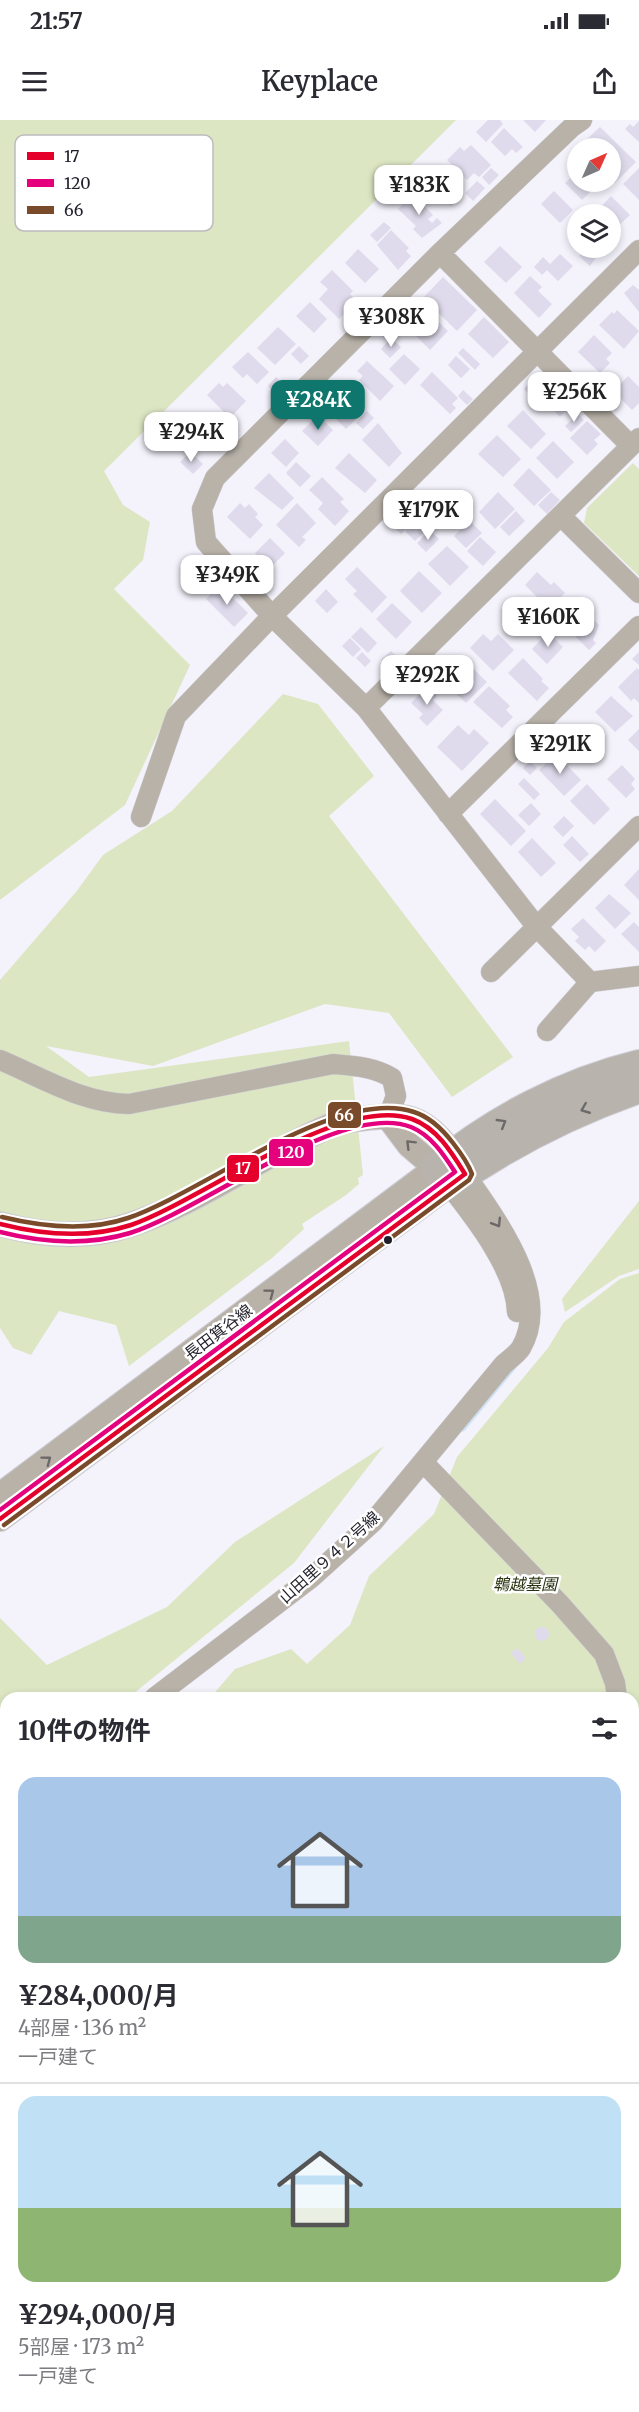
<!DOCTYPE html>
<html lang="ja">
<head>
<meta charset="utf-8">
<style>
	body { margin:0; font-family:Merriweather,"Noto Sans JP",serif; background:#f7f7f7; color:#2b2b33; height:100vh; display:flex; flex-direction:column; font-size:22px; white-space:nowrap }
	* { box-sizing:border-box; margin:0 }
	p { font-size:20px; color:#7c7c81 }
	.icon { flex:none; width:33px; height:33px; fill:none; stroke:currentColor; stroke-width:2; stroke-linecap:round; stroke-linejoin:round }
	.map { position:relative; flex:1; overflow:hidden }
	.sheet { position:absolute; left:0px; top:1572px; width:639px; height:720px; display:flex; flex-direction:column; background:#fff; border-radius:18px 18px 0 0; box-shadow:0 3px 9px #0003 }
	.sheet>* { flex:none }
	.needle { width:39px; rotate:45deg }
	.buttons { position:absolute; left:567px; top:18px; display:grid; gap:12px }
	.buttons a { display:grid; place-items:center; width:54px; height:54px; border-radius:50%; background:#fff; box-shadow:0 3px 9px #0003; font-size:30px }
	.price { position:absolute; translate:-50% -51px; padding:0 14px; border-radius:12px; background:#fff; color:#222; font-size:20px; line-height:39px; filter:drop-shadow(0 2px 3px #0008) }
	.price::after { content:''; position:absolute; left:50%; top:36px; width:18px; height:14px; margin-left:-9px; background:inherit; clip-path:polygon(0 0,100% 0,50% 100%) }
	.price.on { background:#0f766e; color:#fff }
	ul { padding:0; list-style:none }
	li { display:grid; align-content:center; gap:12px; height:318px; padding:0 18px }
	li+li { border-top:2px solid #e1e1e2 }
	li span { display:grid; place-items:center; height:186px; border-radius:18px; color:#555 }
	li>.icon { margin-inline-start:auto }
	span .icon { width:108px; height:108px; fill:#fffc; stroke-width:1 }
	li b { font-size:26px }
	h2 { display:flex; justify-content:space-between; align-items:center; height:72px; padding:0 18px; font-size:26px }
	.status { display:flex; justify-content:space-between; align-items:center; height:42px; padding:0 30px; background:#fff; direction:ltr }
	.status svg { height:16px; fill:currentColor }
	header { display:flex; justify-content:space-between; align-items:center; height:78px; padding:0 18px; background:#fff; font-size:27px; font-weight:600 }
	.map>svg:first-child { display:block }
</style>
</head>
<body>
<div class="status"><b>21:57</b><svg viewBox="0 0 49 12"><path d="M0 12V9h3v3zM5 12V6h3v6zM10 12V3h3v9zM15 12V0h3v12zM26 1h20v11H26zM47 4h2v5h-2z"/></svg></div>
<header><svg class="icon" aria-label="menu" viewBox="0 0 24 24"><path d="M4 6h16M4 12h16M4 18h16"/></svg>Keyplace<svg class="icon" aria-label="share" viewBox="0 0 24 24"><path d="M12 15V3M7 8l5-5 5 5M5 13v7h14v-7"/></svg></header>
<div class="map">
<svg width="639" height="2292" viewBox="0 0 639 2292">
	<rect width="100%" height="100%" fill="#f4f2fb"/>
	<path fill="#dce6c3" d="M0,0H456L104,351L123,385L150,402L143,440L114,469L190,545L125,685L0,780Z
		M633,343L639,349V456L584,403L587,388Z
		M283,574L318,584L374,656L329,696L513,937L452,977L389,893L325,884L153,946L46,926L89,957L349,921L363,1055L358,1058L359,1064L346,1075L302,1104L304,1109L272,1138L129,1246L116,1205L59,1191L31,1235L13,1228L0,1208V860L76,772L103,735L172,691Z
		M639,1081V1149L619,1156L565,1192L562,1179Z
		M639,1153V1688L633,1693V1578H210L235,1549L291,1529L307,1544L350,1505L369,1456L434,1394L457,1337L548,1228L564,1202L620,1159Z
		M384,1326L294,1443L128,1578H6V1698L0,1704V1498L47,1545L167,1487L235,1422Z
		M633,1725L639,1731V2012L633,2014Z
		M6,1757V2286H44L45,2292H0V1763Z
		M639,2017V2106L633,2082V2019Z
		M633,2096L639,2121V2292H553L547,2286H633Z
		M54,2286H85L86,2292H55Z
		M89,2286H122L124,2292H90Z
		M125,2286H152V2292H126Z
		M157,2286H277L272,2292H158Z
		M298,2286H329L322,2292H291Z
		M337,2286H410L409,2292H329Z
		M419,2286H499L508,2292H419Z"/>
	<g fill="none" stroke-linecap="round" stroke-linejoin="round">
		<path stroke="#cee3f5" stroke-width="5" d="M463,1309L514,1247
			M633,1693L639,1688
			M0,2262L6,2256"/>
	</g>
	<path fill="#dfdbec" d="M488,0H500L503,4L486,22L476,12Z
		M523,0H546L535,12Z
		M639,1V22L625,9L630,4L633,7Z
		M600,7L636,42L615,63L610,59V28H593L585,21Z
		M504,8L523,27L516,33L512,29L505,36L491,22Z
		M471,25L491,45L479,57L474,53L467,60L447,40L460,27L464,31Z
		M491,48L499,55L489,65L482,57Z
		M639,48V80L623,64Z
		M578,51V62H594L597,65L582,80L565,63Z
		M436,54L446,64L435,75L425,65Z
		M477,61L485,68L473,81L465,73Z
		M450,62L462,75L451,86L438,74Z
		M554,71L573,90L560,103L541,84Z
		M412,74L433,95L428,99L432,103L437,98L442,103L422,118L413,109L416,106L398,89Z
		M611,76L630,95L610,114V94H594Z
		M384,102L391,108L377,122L370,115Z
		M391,110L409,128L406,131L411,136L398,150L377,125Z
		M500,126L522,147L506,163L484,142Z
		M582,128H603L590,146L579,136L585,130Z
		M358,129L379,149L365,163L345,143Z
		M560,134L573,146L558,161L547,150L542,155L534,147L543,137L550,144Z
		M332,150L353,171L350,174L357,181L339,199L319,179L328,169L320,162Z
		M530,156L542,167L538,171L552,184L539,198L514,173Z
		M443,157L477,190L457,211L423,178Z
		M633,165L639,170V192L624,173Z
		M310,182L327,199L314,213L296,196Z
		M422,186L448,211L430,230L404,204Z
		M617,190L639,211L624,229L599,205L612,192L614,194Z
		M484,197L509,222L493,238L468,214Z
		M278,207L296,224L275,245L257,228Z
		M594,215L612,233L606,239L610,243L600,253L578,232Z
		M391,218L401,227L390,238L381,229Z
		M299,226L309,236L301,244L291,234Z
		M463,228L480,244L475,250L458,233Z
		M248,232L269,252L257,264L247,254L243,258L232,247Z
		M404,234L420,249L405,265L389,249Z
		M456,236L470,249L461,258L448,245Z
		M367,241L394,266L380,281L359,260L363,256L357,251Z
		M432,252L458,278L452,284L456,288L450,294L420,265Z
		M628,256L639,267V283L632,290L613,271Z
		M276,257L284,265L276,274L268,266Z
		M533,259L544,270L534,279L524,269Z
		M219,263L223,267L227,263L246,281L230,298L207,275Z
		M550,266L570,286L560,297L540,277Z
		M340,267L365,290L346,309L322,285Z
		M463,270L473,279L467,285L458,276Z
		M523,290L546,314L531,329L507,306Z
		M367,291L374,298L363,309L356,303Z
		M578,294L584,300L571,312L565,306Z
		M318,295L333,310L318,326L302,311Z
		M206,296L217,307L198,327L186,316Z
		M587,301L601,314L594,320L598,324L587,335L570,318Z
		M378,303L402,333L389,347L362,320Z
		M497,315L521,339L503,357L478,334Z
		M285,319L299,333L286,347L271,333Z
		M553,321L574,342L557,359L536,338Z
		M190,332L203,344L193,354L180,342Z
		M349,333L377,360L365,373L335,348Z
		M296,342L311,356L300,367L286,353Z
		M529,348L551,370L534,386L513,365Z
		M269,353L294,378L282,390L254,368Z
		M322,357L344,379L340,382L349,391L335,406L318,389L323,383L309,370Z
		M498,372L515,389L495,409L479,392Z
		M551,372L560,380L547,394L538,385Z
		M240,383L245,388L249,384L258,394L255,397L263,405L250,419L227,397Z
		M297,383L316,403L302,417L306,420L299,427L276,405Z
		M516,391L525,401L509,416L500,407Z
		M401,395L411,404L401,414L392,405Z
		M418,398L428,408L415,421L405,411Z
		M469,400L482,413L466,428L454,416Z
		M430,410L439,419L426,432L417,423Z
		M480,417L496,432L483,446L467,431Z
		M270,418L285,433L270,448L255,433Z
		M447,426L469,447L450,466L428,444Z
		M199,437L215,452L199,468L184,453Z
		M357,447L387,477L372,493L353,474L357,471L345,459Z
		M419,451L442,473L422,493L400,471Z
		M537,452L551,465L554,462L565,473L549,489L525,465Z
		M220,465L248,493L234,507L206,479Z
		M326,469L338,482L327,493L315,481Z
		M513,479L519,485L507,497L501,491Z
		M392,483L412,502L396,519L376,499Z
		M523,486L538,500L523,516L508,501Z
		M584,490L599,505L593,520L596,523L589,530L567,508Z
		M361,507L377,523L368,533L351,517Z
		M548,512L563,527L547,544L532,529Z
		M483,514L491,521L498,514L514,530L493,551L470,528Z
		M350,518L361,529L353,537L342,526Z
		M391,531L399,539L389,548L381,540Z
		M362,532L371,541L365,547L356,538Z
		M639,532V545L632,539Z
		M523,538L543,559L541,561L549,568L537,581L508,553Z
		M465,541L487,562L466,583L433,551L442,542L453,554Z
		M637,548L639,550V583L634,578L631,581L618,567Z
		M489,566L510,586L506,590L513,597L502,608L473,582Z
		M427,567L437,576L433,580L443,590L427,606L419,598L423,594L411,583Z
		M611,576L633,596L615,612L595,592Z
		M458,605L469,615L474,609L489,623L462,651L437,627Z
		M584,606L601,623L583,641L566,623Z
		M639,609V631L628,620Z
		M556,634L581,660L564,676L539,650Z
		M530,641L537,648L530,655L523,648Z
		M622,645L635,659L631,664L635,669L626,678L607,659Z
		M524,658L540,674L534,680L518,664Z
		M587,664L610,689L594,705L570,681Z
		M495,679L526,711L511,726L480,694Z
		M531,683L541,694L529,706L518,695Z
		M564,696L574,706L563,717L553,707Z
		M572,716L589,734L580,742L563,725Z
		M532,718L556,743L541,757L518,732Z
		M639,749V780L624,765Z
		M609,774L631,793L615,809L595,788Z
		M583,798L606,821L595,832L589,826L585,830L575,821L579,817L571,809Z
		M634,802L639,807V832L621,814Z
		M535 1514a7 7 0 1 1 14 0a7 7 0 1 1-14 0Z
		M517,1528L526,1538L520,1544L511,1533Z"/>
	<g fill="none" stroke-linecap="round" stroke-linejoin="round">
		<defs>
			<path id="minor" d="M582,0L572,7L440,133L215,358L202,389L206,422L272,496L366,588L536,806L590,862L639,856
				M440,133L631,326
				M562,397L639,473
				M366,588L639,318
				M448,694L639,506
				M141,697L176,596L272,496L639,130
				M491,852L639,706
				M547,911L590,862
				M0,940C43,958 82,983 129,984L333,944C355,946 374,947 392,958L396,976L388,997
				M449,1065C475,1098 516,1150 517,1192
				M423,1342L560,1484L604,1534L615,1563L617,1578
				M154,1578L311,1458L373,1402L504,1244C510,1239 517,1234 521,1228C553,1173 495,1098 465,1054
				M0,1742L6,1735
				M0,2278L6,2271"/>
			<path id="tertiary" d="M0,1104C43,1116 87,1119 130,1105C201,1081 262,1035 330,1006C346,999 394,993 411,999C434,1006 450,1030 462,1049
				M0,1375L436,1048
				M0,1399L449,1065L436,1048L409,1025L388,997"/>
			<path id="primary" d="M436,1048C495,1000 565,963 639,945
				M449,1065C509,1023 570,992 639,968"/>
		</defs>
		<use href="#minor" stroke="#cfcdd4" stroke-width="21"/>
		<use href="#tertiary" stroke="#cfcdd4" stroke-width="26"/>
		<use href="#primary" stroke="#cfcdd4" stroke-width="32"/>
		<use href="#minor" stroke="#b8b2a9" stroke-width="20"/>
		<use href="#tertiary" stroke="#b8b2a9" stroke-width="24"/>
		<use href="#primary" stroke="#b8b4ad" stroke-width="30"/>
		<defs>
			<path id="bus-1" d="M0,1104C43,1115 88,1119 131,1105C203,1080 340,974 412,999C437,1008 452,1033 465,1054
				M0,1399L465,1054"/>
			<path id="bus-2" d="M0,1112C43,1123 87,1126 130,1113C201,1091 342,980 411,1007C431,1015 444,1035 455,1052L0,1390"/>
			<path id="bus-3" d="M2,1097C43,1107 87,1112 128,1098C204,1072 337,966 414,992C430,997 443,1010 453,1023C460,1032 468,1043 472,1054L469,1060L4,1405"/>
		</defs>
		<use href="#bus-1" stroke="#fff" stroke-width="9"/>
		<use href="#bus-2" stroke="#fff" stroke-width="9"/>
		<use href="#bus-3" stroke="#fff" stroke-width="9"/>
		<use href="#bus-1" stroke="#e4002b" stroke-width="4.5"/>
		<use href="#bus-2" stroke="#e5007d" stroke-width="4.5"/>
		<use href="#bus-3" stroke="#7a4b2a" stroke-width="4.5"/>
	</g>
	<defs><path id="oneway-chevron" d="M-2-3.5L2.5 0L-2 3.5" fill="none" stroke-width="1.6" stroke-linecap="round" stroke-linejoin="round" transform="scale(1.5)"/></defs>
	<g stroke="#6c696a">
		<use href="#oneway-chevron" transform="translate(585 989) rotate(158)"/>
		<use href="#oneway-chevron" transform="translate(502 1003) rotate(-31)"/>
	</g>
	<g stroke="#6c6868">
		<use href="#oneway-chevron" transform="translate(410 1024) rotate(-135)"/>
		<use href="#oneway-chevron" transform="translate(497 1103) rotate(58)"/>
		<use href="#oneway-chevron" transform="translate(270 1173) rotate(-37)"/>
		<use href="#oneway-chevron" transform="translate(47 1340) rotate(-37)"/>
	</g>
	<circle fill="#201e28" stroke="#fff" stroke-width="2" cx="388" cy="1120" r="5"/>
	<g text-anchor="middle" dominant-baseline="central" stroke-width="5" stroke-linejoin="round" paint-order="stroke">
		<g font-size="16" fill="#201e28" stroke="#fff">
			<text transform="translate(218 1212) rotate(-37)">長田箕谷線</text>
			<text transform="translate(329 1437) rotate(-42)">山田里９４２号線</text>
		</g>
		<g font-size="16" font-style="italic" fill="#29320f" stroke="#fff">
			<text x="525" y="1464">鵯越墓園</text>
		</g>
	</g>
	<rect x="15" y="15" width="198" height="96" rx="9" fill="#fff" stroke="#bcbcbe" stroke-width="1.5"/>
	<rect x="27" y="32" width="27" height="8" fill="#e4002b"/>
	<rect x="27" y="59" width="27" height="8" fill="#e5007d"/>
	<rect x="27" y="86" width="27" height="8" fill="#7a4b2a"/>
	<g font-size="16" fill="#201e28">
		<text x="64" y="42">17</text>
		<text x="64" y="69">120</text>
		<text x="64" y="96">66</text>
	</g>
	<g stroke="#fff" stroke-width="2">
		<rect x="327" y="981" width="35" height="28" rx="6" fill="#7a4b2a"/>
		<rect x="268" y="1018" width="46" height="29" rx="6" fill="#e5007d"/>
		<rect x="226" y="1034" width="34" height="29" rx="6" fill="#e4002b"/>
	</g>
	<g font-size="16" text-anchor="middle" font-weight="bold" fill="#fff">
		<text x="344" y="1001">66</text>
		<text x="291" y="1038">120</text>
		<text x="243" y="1054">17</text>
	</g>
</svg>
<div class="buttons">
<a><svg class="needle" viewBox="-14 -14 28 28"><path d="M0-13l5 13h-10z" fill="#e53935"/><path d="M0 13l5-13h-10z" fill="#7c7c81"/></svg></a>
<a><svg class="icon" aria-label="layers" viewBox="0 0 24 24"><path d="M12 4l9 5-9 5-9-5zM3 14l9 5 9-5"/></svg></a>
</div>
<b class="price" style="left:419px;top:96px">¥183K</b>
<b class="price" style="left:391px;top:228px">¥308K</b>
<b class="price" style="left:574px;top:303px">¥256K</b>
<b class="price on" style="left:318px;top:311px">¥284K</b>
<b class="price" style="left:191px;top:343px">¥294K</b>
<b class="price" style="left:428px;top:421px">¥179K</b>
<b class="price" style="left:227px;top:486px">¥349K</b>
<b class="price" style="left:548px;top:528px">¥160K</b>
<b class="price" style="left:427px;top:586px">¥292K</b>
<b class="price" style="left:560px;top:655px">¥291K</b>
<section class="sheet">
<h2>10件の物件<svg class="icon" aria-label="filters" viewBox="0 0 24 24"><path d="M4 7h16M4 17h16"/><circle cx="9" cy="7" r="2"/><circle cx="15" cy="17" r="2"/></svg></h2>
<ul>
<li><span style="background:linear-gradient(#a9c7e8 75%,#7fa58c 0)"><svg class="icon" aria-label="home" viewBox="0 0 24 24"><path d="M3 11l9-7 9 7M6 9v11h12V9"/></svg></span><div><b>¥284,000/月</b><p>4部屋 · 136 m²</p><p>一戸建て</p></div></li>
<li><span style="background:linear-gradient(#bfe0f5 60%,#8fb573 0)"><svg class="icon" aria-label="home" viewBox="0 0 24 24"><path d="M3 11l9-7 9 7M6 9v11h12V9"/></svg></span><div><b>¥294,000/月</b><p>5部屋 · 173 m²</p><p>一戸建て</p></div></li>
</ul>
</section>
</div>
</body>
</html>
